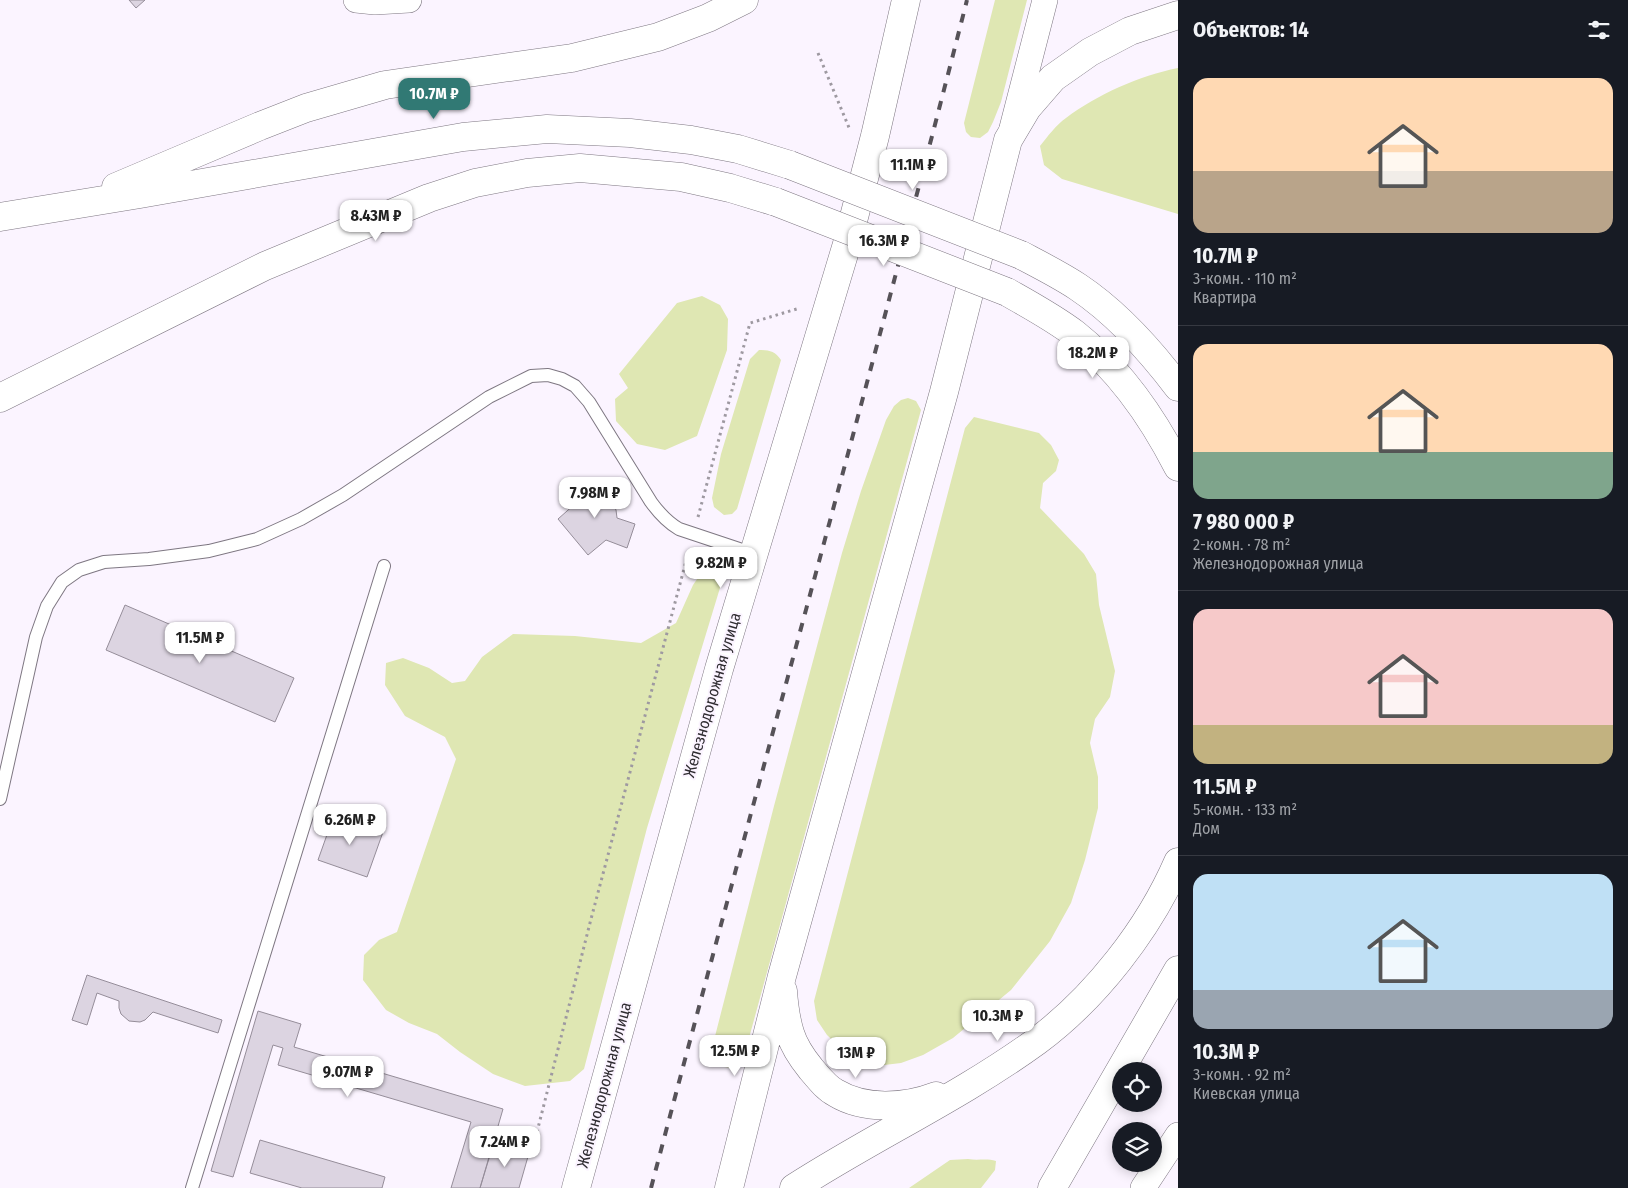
<!DOCTYPE html>
<html lang="ru">
<head>
<meta charset="utf-8">
<style>
	body { margin:0; font-family:"Fira Sans Condensed",sans-serif; background:#242831; color:#f1f3f6; height:100vh; display:flex; flex-direction:column; font-size:19px; white-space:nowrap }
	* { box-sizing:border-box; margin:0 }
	p { font-size:16px; color:#9ea1a6 }
	.icon { flex:none; width:28px; height:28px; fill:none; stroke:currentColor; stroke-width:2; stroke-linecap:round; stroke-linejoin:round }
	.map { position:relative; flex:1; overflow:hidden }
	.panel { display:flex; flex-direction:column; background:#171b24; width:450px }
	.panel>* { flex:none }
	.fabs { position:absolute; left:1112px; top:1062px; display:grid; gap:10px }
	.fabs a { display:grid; place-items:center; width:50px; height:50px; border-radius:50%; background:#171b24; box-shadow:0 2px 12px #0003; font-size:25px }
	.price { position:absolute; translate:-50% -42px; padding:0 11px; border-radius:10px; background:#fff; color:#222; font-size:16px; line-height:32px; filter:drop-shadow(0 1px 2px #0008) }
	.price::after { content:''; position:absolute; left:50%; top:30px; width:15px; height:11px; margin-left:-8px; background:inherit; clip-path:polygon(0 0,100% 0,50% 100%) }
	.price.on { background:#317974; color:#fff }
	ul { padding:0; list-style:none }
	li { display:grid; align-content:center; gap:10px; height:265px; padding:0 15px }
	li+li { border-top:1px solid #363941 }
	li span { display:grid; place-items:center; height:155px; border-radius:15px; color:#555 }
	li>.icon { margin-inline-start:auto }
	span .icon { width:90px; height:90px; fill:#fffc; stroke-width:1 }
	li b { font-size:21px }
	h2 { display:flex; justify-content:space-between; align-items:center; height:60px; padding:0 15px; font-size:21px }
	main { display:flex; flex:1; min-height:0 }
	.map>svg:first-child { display:block }
</style>
</head>
<body>
<main>
<div class="map">
<svg width="1178" height="1188" viewBox="0 0 1178 1188">
	<rect width="100%" height="100%" fill="#fbf4ff"/>
	<path fill="#dfe7b3" d="M995,0H1027L1001,102L993,122L988,132L980,138L971,137L966,132L964,123Z
		M1178,68V214L1062,179L1044,165L1040,146C1048,136 1056,125 1066,118C1098,94 1139,76 1178,68Z
		M702,296L720,305L728,319L727,350L697,436L665,450L637,444L616,421L615,399L628,388L619,374L677,303Z
		M759,350C769,350 775,351 781,360L737,509L732,514L724,515L714,507L712,498L721,454L750,359Z
		M908,398L916,401L921,410L746,1049L740,1062L734,1068L724,1067L717,1061L712,1048L774,806L842,553L861,491L886,420L894,406L901,400Z
		M974,417L1039,433L1051,445L1059,460L1056,471L1043,483L1040,508L1084,554L1096,574L1099,605L1115,671L1110,697L1095,719L1090,743L1098,777V808L1085,860L1071,903L1050,941L1011,990L953,1038L923,1055L901,1063L876,1066L847,1054L827,1035L817,1020L814,1001L965,428Z
		M704,569L716,571L723,578L647,828L584,1069L570,1081L525,1086L493,1074L460,1052L437,1034L409,1023L386,1010L363,980L364,955L379,940L397,932L456,759L445,737L405,716L385,685L386,663L403,658L429,668L452,683L465,681L482,657L513,634L575,636L641,643L676,623L693,585Z
		M968,1159C978,1161 986,1158 996,1161L995,1170L981,1188H909L950,1160Z"/>
	<path fill="#dcd4e1" stroke="#958d99" d="M129,0H145L136,8Z
		M598,479L602,498L608,499L613,504L616,510L617,518L635,524L627,548L606,540L588,555L558,519L576,503L574,481Z
		M125,605L294,678L275,722L106,650Z
		M334,815L383,832L367,877L318,860Z
		M87,975L222,1020L218,1033L153,1012L145,1020L140,1022L129,1021L121,1014L119,1008V1001L97,993L87,1025L72,1020Z
		M258,1011L301,1024L294,1047L503,1109L480,1188H451L471,1122L278,1065L283,1048L273,1045L233,1177L211,1171Z
		M260,1140L385,1177L382,1188H302L250,1173Z
		M494,1142L529,1153L519,1188H480Z"/>
	<g fill="none" stroke-linecap="round" stroke-linejoin="round">
		<defs>
			<path id="lane" d="M0,799L36,637L47,606L62,582L79,570L104,562L149,559L209,551L257,539L301,519L343,495L489,397L531,376L548,375L562,379L575,386L589,402L651,502C659,513 667,522 679,529L754,554
				M192,1188L384,566"/>
			<path id="street" d="M356,0L375,2L409,0
				M1012,128L1045,0
				M1143,1188L1178,1135"/>
			<path id="secondary" d="M116,187L260,126L306,108L385,85L572,58L658,37L708,18L744,0
				M0,217L140,194L463,137L547,129L630,133L691,140L738,149L790,165
				M1021,255C1040,265 1060,275 1078,287C1117,313 1150,350 1178,387
				M1007,292C1030,305 1054,318 1075,334C1120,370 1152,416 1178,467
				M0,398L265,266L429,198L475,183L527,173L580,168L681,177L730,188L776,202
				M783,991C784,1005 786,1020 790,1033C794,1046 802,1058 811,1069C818,1077 826,1088 836,1093C864,1110 905,1108 936,1096
				M576,1188L719,669L847,244L875,136L906,0
				M729,1188L782,976L944,392L1008,140L1027,108L1053,78L1090,52L1130,31L1178,15
				M794,1188C873,1137 960,1097 1037,1041C1095,998 1149,929 1178,862
				M1052,1188L1178,970"/>
		</defs>
		<use href="#lane" stroke="#7e7782" stroke-width="14"/>
		<use href="#street" stroke="#7e7782" stroke-width="26"/>
		<use href="#secondary" stroke="#7e7782" stroke-width="29"/>
		<path stroke="#9e99a1" stroke-width="3" stroke-dasharray="2.5 4" stroke-linecap="butt" d="M818,53L850,130
			M698,517L750,323L800,308
			M537,1132L591,919L689,550"/>
		<use href="#lane" stroke="#fff" stroke-width="12"/>
		<use href="#street" stroke="#fff" stroke-width="25"/>
		<use href="#secondary" stroke="#fff" stroke-width="28"/>
		<path stroke="#565258" stroke-width="4" stroke-dasharray="9 9" stroke-linecap="butt" d="M651,1188C755,792 866,397 967,0"/>
		<defs>
			<path id="secondary-bridge" d="M790,165L1021,255
				M776,202L1007,292"/>
		</defs>
		<use href="#secondary-bridge" stroke="#7e7782" stroke-width="29" stroke-linecap="butt"/>
		<use href="#secondary-bridge" stroke="#fff" stroke-width="28"/>
	</g>
	<g text-anchor="middle" dominant-baseline="central" stroke-width="4" stroke-linejoin="round" paint-order="stroke">
		<g font-size="16" fill="#2f2c31" stroke="#fbf4ff">
			<text transform="translate(712 695) rotate(-74)">Железнодорожная улица</text>
			<text transform="translate(604 1085) rotate(-75)">Железнодорожная улица</text>
		</g>
	</g>
</svg>
<div class="fabs">
<a><svg class="icon" aria-label="locate" viewBox="0 0 24 24"><circle cx="12" cy="12" r="6"/><path d="M12 2v4M12 18v4M2 12h4M18 12h4"/></svg></a>
<a><svg class="icon" aria-label="layers" viewBox="0 0 24 24"><path d="M12 4l9 5-9 5-9-5zM3 14l9 5 9-5"/></svg></a>
</div>
<b class="price on" style="left:434px;top:120px">10.7M ₽</b>
<b class="price" style="left:913px;top:191px">11.1M ₽</b>
<b class="price" style="left:376px;top:242px">8.43M ₽</b>
<b class="price" style="left:884px;top:267px">16.3M ₽</b>
<b class="price" style="left:1093px;top:379px">18.2M ₽</b>
<b class="price" style="left:595px;top:519px">7.98M ₽</b>
<b class="price" style="left:721px;top:589px">9.82M ₽</b>
<b class="price" style="left:200px;top:664px">11.5M ₽</b>
<b class="price" style="left:350px;top:846px">6.26M ₽</b>
<b class="price" style="left:998px;top:1042px">10.3M ₽</b>
<b class="price" style="left:735px;top:1077px">12.5M ₽</b>
<b class="price" style="left:856px;top:1079px">13M ₽</b>
<b class="price" style="left:348px;top:1098px">9.07M ₽</b>
<b class="price" style="left:505px;top:1168px">7.24M ₽</b>
</div>
<section class="panel">
<h2>Объектов: 14<svg class="icon" aria-label="filters" viewBox="0 0 24 24"><path d="M4 7h16M4 17h16"/><circle cx="9" cy="7" r="2"/><circle cx="15" cy="17" r="2"/></svg></h2>
<ul>
<li><span style="background:linear-gradient(#ffd9b3 60%,#b9a48a 0)"><svg class="icon" aria-label="home" viewBox="0 0 24 24"><path d="M3 11l9-7 9 7M6 9v11h12V9"/></svg></span><div><b>10.7M ₽</b><p>3-комн. · 110 m²</p><p>Квартира</p></div></li>
<li><span style="background:linear-gradient(#ffd9b3 70%,#7fa58c 0)"><svg class="icon" aria-label="home" viewBox="0 0 24 24"><path d="M3 11l9-7 9 7M6 9v11h12V9"/></svg></span><div><b>7 980 000 ₽</b><p>2-комн. · 78 m²</p><p>Железнодорожная улица</p></div></li>
<li><span style="background:linear-gradient(#f6c9c9 75%,#c2b280 0)"><svg class="icon" aria-label="home" viewBox="0 0 24 24"><path d="M3 11l9-7 9 7M6 9v11h12V9"/></svg></span><div><b>11.5M ₽</b><p>5-комн. · 133 m²</p><p>Дом</p></div></li>
<li><span style="background:linear-gradient(#bfe0f5 75%,#9aa5b1 0)"><svg class="icon" aria-label="home" viewBox="0 0 24 24"><path d="M3 11l9-7 9 7M6 9v11h12V9"/></svg></span><div><b>10.3M ₽</b><p>3-комн. · 92 m²</p><p>Киевская улица</p></div></li>
</ul>
</section>
</main>
</body>
</html>
